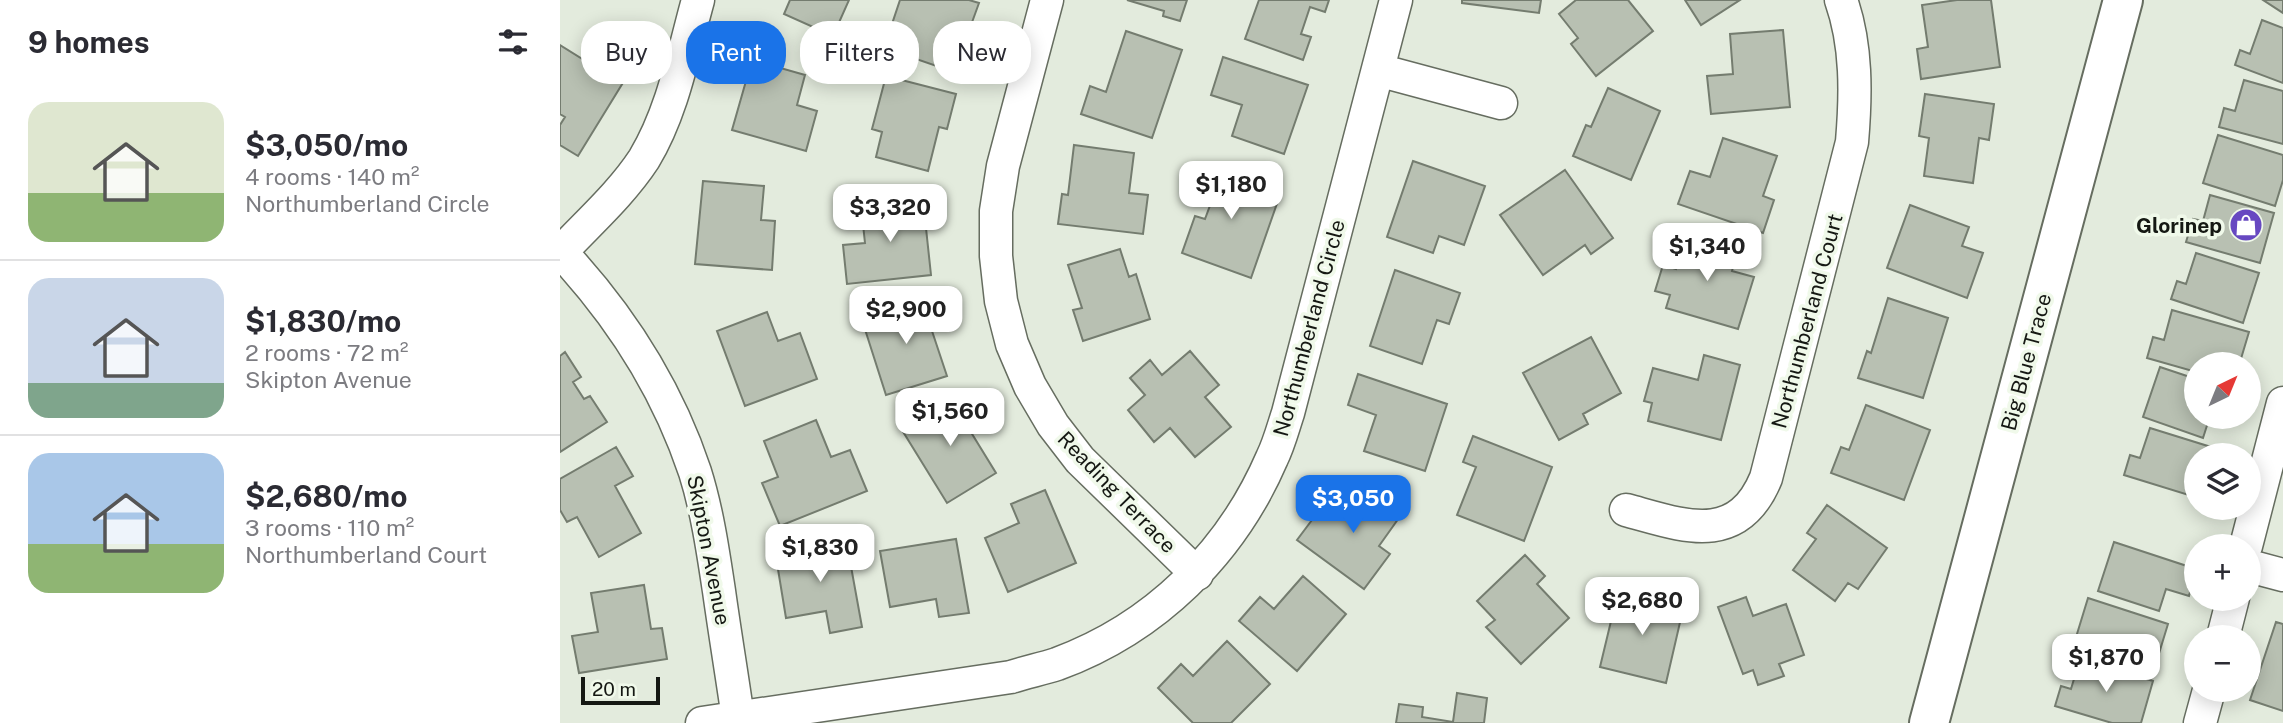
<!DOCTYPE html>
<html lang="en">
<head>
<meta charset="utf-8">
<style>
	body { margin:0; font-family:"Public Sans",sans-serif; background:#f2f2f3; color:#2b2b33; height:100vh; display:flex; flex-direction:column; font-size:26px; white-space:nowrap }
	* { box-sizing:border-box; margin:0 }
	p { font-size:23px; color:#7c7c81 }
	.icon { flex:none; width:38px; height:38px; fill:none; stroke:currentColor; stroke-width:2; stroke-linecap:round; stroke-linejoin:round }
	.map { position:relative; flex:1; overflow:hidden }
	.sheet { display:flex; flex-direction:column; background:#fff; width:560px }
	.sheet>* { flex:none }
	.top-card { position:absolute; left:21px; top:21px; width:665px; height:63px; display:flex; gap:14px }
	.needle { width:46px; rotate:43deg }
	.fabs { position:absolute; left:1624px; top:352px; display:grid; gap:14px }
	.fabs a { display:grid; place-items:center; width:77px; height:77px; border-radius:50%; background:#fff; box-shadow:0 4px 18px #0003; font-size:35px }
	.scale { position:absolute; left:21px; bottom:18px; width:79px; box-sizing:border-box; padding-left:7px; border:4px solid #151813; border-top:0; font-size:19px; line-height:24px; white-space:nowrap; color:#151813; -webkit-text-stroke:5px #f0f9ea; paint-order:stroke }
	.price { position:absolute; translate:-50% -60px; padding:0 16px; border-radius:14px; background:#fff; color:#222; font-size:23px; line-height:46px; filter:drop-shadow(0 2px 4px #0008) }
	.price::after { content:''; position:absolute; left:50%; top:42px; width:21px; height:16px; margin-left:-10px; background:inherit; clip-path:polygon(0 0,100% 0,50% 100%) }
	.price.active { background:#1a73e8; color:#fff }
	ul { padding:0; list-style:none }
	li { display:flex; align-items:center; gap:21px; height:175px; padding:0 28px }
	li+li { border-top:2px solid #e1e1e2 }
	li span { display:grid; place-items:center; flex:none; width:196px; height:140px; border-radius:21px; color:#555 }
	li>.icon { margin-inline-start:auto }
	span .icon { width:84px; height:84px; fill:#fffc; stroke-width:1 }
	li b { font-size:30px }
	h2 { display:flex; justify-content:space-between; align-items:center; height:84px; padding:0 28px; font-size:30px }
	.pill { padding:0 24px; border-radius:28px; background:#fff; box-shadow:0 4px 18px #0003; font-size:24px; line-height:63px }
	.pill.active { background:#1a73e8; color:#fff }
	main { display:flex; flex:1; min-height:0 }
	.map>svg:first-child { display:block }
</style>
</head>
<body>
<main>
<section class="sheet">
<h2>9 homes<svg class="icon" aria-label="filters" viewBox="0 0 24 24"><path d="M4 7h16M4 17h16"/><circle cx="9" cy="7" r="2"/><circle cx="15" cy="17" r="2"/></svg></h2>
<ul>
<li><span style="background:linear-gradient(#dfe7d0 65%,#8fb573 0)"><svg class="icon" aria-label="home" viewBox="0 0 24 24"><path d="M3 11l9-7 9 7M6 9v11h12V9"/></svg></span><div><b>$3,050/mo</b><p>4 rooms · 140 m²</p><p>Northumberland Circle</p></div></li>
<li><span style="background:linear-gradient(#c9d6e8 75%,#7fa58c 0)"><svg class="icon" aria-label="home" viewBox="0 0 24 24"><path d="M3 11l9-7 9 7M6 9v11h12V9"/></svg></span><div><b>$1,830/mo</b><p>2 rooms · 72 m²</p><p>Skipton Avenue</p></div></li>
<li><span style="background:linear-gradient(#a9c7e8 65%,#8fb573 0)"><svg class="icon" aria-label="home" viewBox="0 0 24 24"><path d="M3 11l9-7 9 7M6 9v11h12V9"/></svg></span><div><b>$2,680/mo</b><p>3 rooms · 110 m²</p><p>Northumberland Court</p></div></li>
</ul>
</section>
<div class="map">
<svg width="1723" height="723" viewBox="0 0 1723 723">
	<rect width="100%" height="100%" fill="#e3ebdd"/>
	<path fill="#b8c0b2" stroke="#747c6f" stroke-width="2" d="M230,0H289L273,36L224,14Z
		M340,0H409L419,3L394,72L324,48Z
		M567,0H627L620,21L603,16L604,11Z
		M699,0H769L765,12L750,7L741,34L751,37L743,60L685,39Z
		M902,0H981L979,13L902,3Z
		M1016,0H1068L1093,31L1036,76L1011,44L1018,38L999,14Z
		M1125,0H1180L1141,25Z
		M1397,0H1431L1440,67L1361,79L1357,49L1368,47L1362,5Z
		M1703,0H1723V13Z
		M1702,20L1723,28V83L1675,65L1680,50L1690,54Z
		M1223,30L1230,107L1151,114L1147,76L1173,74L1170,34Z
		M566,31L622,50L592,138L521,114L530,86L546,92Z
		M0,45L40,70L42,68L64,81L18,156L0,145V125L5,117L0,114Z
		M663,57L748,85L724,154L672,136L682,105L651,95Z
		M192,60L245,75L237,105L257,111L246,151L172,130Z
		M326,76L396,94L387,129L379,127L368,171L316,157L322,132L312,129Z
		M1684,80L1723,91V144L1659,127L1664,108L1675,111Z
		M1048,88L1100,111L1071,180L1013,156L1026,125L1031,127Z
		M1365,94L1434,104L1429,140L1419,138L1413,183L1364,176L1369,138L1359,136Z
		M1658,135L1723,155V180L1715,206L1643,183Z
		M1163,138L1217,156L1203,196L1214,200L1203,233L1118,204L1130,171L1150,177Z
		M514,145L574,153L569,193L588,195L583,234L498,224L502,194L508,195Z
		M853,161L925,186L904,245L879,236L873,253L827,237Z
		M641,163L721,192L691,278L622,253L635,216L645,219L652,200L631,193Z
		M1005,170L1053,238L1031,254L1025,245L983,275L940,215Z
		M143,181L204,186L201,220L215,221L212,270L135,264Z
		M1650,195L1714,213L1700,263L1626,242L1633,219L1643,221Z
		M363,200L371,275L287,284L283,245L305,243L301,206Z
		M1350,205L1409,227L1402,246L1423,253L1407,298L1327,268Z
		M1127,234L1178,249L1172,271L1194,277L1178,329L1106,308L1110,295L1095,291L1103,265L1116,269Z
		M560,249L569,277L576,274L590,319L523,341L513,310L522,308L508,265Z
		M1636,253L1699,273L1683,323L1611,299L1617,281L1626,284Z
		M835,270L900,293L889,324L877,320L862,364L810,346Z
		M373,297L383,328L372,331L387,376L326,395L302,320Z
		M1328,298L1388,318L1363,398L1298,378L1307,351L1311,353Z
		M1612,310L1689,332L1680,362L1674,360L1673,364H1636V372L1587,358L1593,337L1604,340Z
		M207,312L218,341L240,333L257,379L185,406L157,331Z
		M1031,337L1061,393L1023,414L1028,424L999,440L963,373Z
		M630,351L659,385L645,397L671,427L635,457L610,428L594,442L568,410L585,395L570,378L590,360L602,375Z
		M5,352L21,377L13,382L24,399L30,396L47,422L0,452V356Z
		M1144,355L1180,365L1161,440L1088,421L1092,403L1084,401L1093,368L1138,380Z
		M1600,367L1636,379V416H1650L1643,438L1583,417Z
		M798,374L887,404L865,471L804,451L816,415L788,405Z
		M403,393L420,422L409,429L436,473L387,503L342,430Z
		M1306,405L1370,430L1344,500L1271,473L1281,447L1289,450Z
		M256,420L271,457L290,450L307,491L220,526L202,483L218,477L204,441Z
		M1590,428L1651,447L1648,455H1636L1635,497L1564,475L1570,455L1580,458Z
		M913,436L992,467L964,541L897,515L916,467L903,462Z
		M56,447L73,476L55,486L81,533L39,557L17,517L7,522L0,510V479Z
		M797,481L841,515L819,546L830,554L804,589L737,540L761,508L771,516Z
		M485,490L516,563L448,592L425,538L459,523L451,504Z
		M1267,505L1327,548L1298,589L1288,583L1275,601L1233,570L1256,539L1247,533Z
		M286,539L302,627L270,633L266,611L226,618L215,551Z
		M396,539L409,613L379,617L376,599L330,607L320,551Z
		M1554,542L1636,569L1629,596L1606,589L1599,611L1538,591Z
		M965,555L985,576L977,584L1009,618L961,664L926,627L935,620L917,601Z
		M743,576L786,614L737,671L679,621L700,597L714,609Z
		M84,585L91,629L102,628L107,659L19,673L12,636L38,632L31,593Z
		M1058,592L1124,605L1106,683L1040,667Z
		M1186,597L1193,616L1226,604L1244,655L1219,664L1224,676L1198,685L1193,670L1183,674L1158,607Z
		M1528,598L1608,624L1593,673L1513,647Z
		M1716,622L1723,624V711L1690,700Z
		M667,641L710,684L671,723H633L598,688L621,664L633,676Z
		M1520,659L1593,681L1581,723H1552L1495,706L1501,686L1511,689Z
		M897,693L927,698L924,723H836L839,704L863,707L862,717L893,722Z"/>
	<g fill="none" stroke-linecap="round" stroke-linejoin="round">
		<defs>
			<path id="street" d="M487,0L443,166L436,211V256L441,301L452,344L470,386L493,425L520,460L637,574
				M818,70L941,103
				M0,251C60,315 107,388 135,472C147,510 153,551 159,591C165,634 172,676 178,718
				M1,252C29,222 61,194 84,159C113,111 123,54 138,0
				M1066,510C1122,525 1177,548 1206,478L1292,142C1296,95 1297,45 1281,0
				M1686,546L1723,403
				M1689,566L1723,575
				M1663,637L1673,598
				M142,723L451,677C466,672 482,669 497,664C595,628 671,553 712,458C719,444 723,428 728,413L836,0
				M1640,723L1649,690"/>
			<path id="secondary" d="M1369,723L1563,0"/>
		</defs>
		<use href="#street" stroke="#666d60" stroke-width="35"/>
		<use href="#secondary" stroke="#666d60" stroke-width="42"/>
		<use href="#street" stroke="#fff" stroke-width="32"/>
		<use href="#secondary" stroke="#fff" stroke-width="38"/>
	</g>
	<defs>
		<symbol id="shop-disc" viewBox="-11 -11 22 22"><circle r="9.5" fill="#6748c1" stroke="#f0f9ea"/><path d="M-5-2.5h2.3a2.7 3.5 0 0 1 5.4 0H5L5.5 6h-11ZM-1.5-2.5h3a1.5 2.3 0 0 0-3 0Z" fill="#fff"/></symbol>
	</defs>
	<g fill-rule="evenodd">
		<use href="#shop-disc" x="1667" y="206" width="38" height="38"/>
	</g>
	<g text-anchor="middle" dominant-baseline="central" stroke-width="7" stroke-linejoin="round" paint-order="stroke">
		<g font-size="21" font-weight="bold" fill="#151813" stroke="#f0f9ea" text-anchor="end">
			<text x="1662" y="225">Glorinep</text>
		</g>
		<g font-size="21" fill="#151813" stroke="#f0f9ea">
			<text transform="translate(1247 321) rotate(-75)">Northumberland Court</text>
			<text transform="translate(749 328) rotate(-75)">Northumberland Circle</text>
			<text transform="translate(1466 362) rotate(-75)">Big Blue Trace</text>
			<text transform="translate(557 492) rotate(46)">Reading Terrace</text>
			<text transform="translate(149 550) rotate(79)">Skipton Avenue</text>
		</g>
	</g>
</svg>
<div class="fabs">
<a><svg class="needle" viewBox="-14 -14 28 28"><path d="M0-13l5 13h-10z" fill="#e53935"/><path d="M0 13l5-13h-10z" fill="#7c7c81"/></svg></a>
<a><svg class="icon" aria-label="layers" viewBox="0 0 24 24"><path d="M12 4l9 5-9 5-9-5zM3 14l9 5 9-5"/></svg></a>
<a>+</a>
<a>−</a>
</div>
<div class="scale">20 m</div>
<b class="price" style="left:671px;top:221px">$1,180</b>
<b class="price" style="left:330px;top:244px">$3,320</b>
<b class="price" style="left:1147px;top:283px">$1,340</b>
<b class="price" style="left:346px;top:346px">$2,900</b>
<b class="price" style="left:390px;top:448px">$1,560</b>
<b class="price active" style="left:793px;top:535px">$3,050</b>
<b class="price" style="left:260px;top:584px">$1,830</b>
<b class="price" style="left:1082px;top:637px">$2,680</b>
<b class="price" style="left:1546px;top:694px">$1,870</b>
<div class="top-card">
<a class="pill">Buy</a>
<a class="pill active">Rent</a>
<a class="pill">Filters</a>
<a class="pill">New</a>
</div>
</div>
</main>
</body>
</html>
